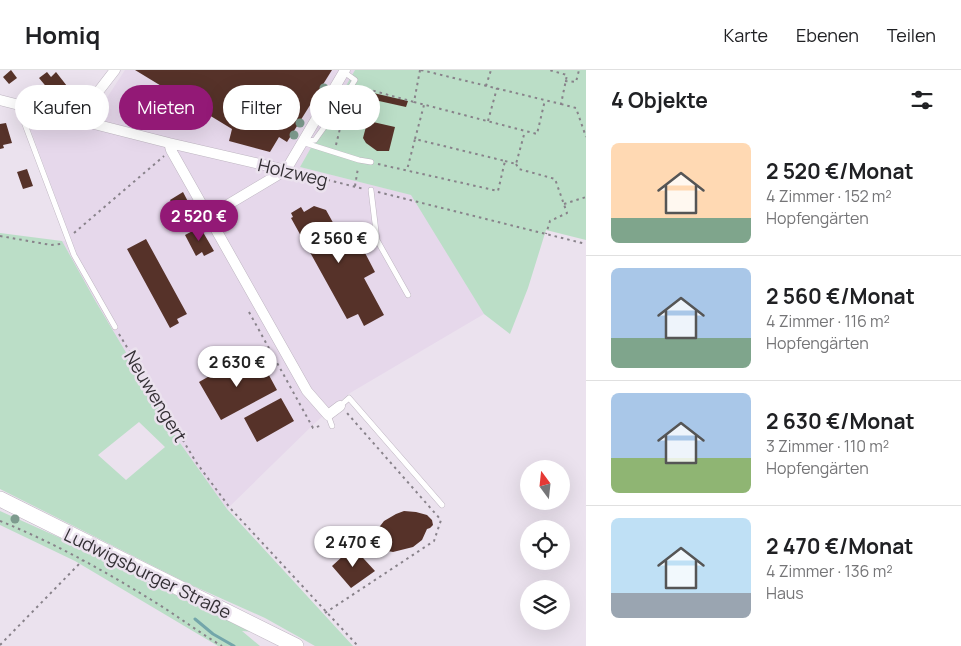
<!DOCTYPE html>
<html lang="de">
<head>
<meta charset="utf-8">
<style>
	body { margin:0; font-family:Manrope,sans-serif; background:#f6f6f6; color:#202124; height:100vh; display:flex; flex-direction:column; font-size:19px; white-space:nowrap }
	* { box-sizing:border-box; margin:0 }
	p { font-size:16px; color:#757577 }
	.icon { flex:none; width:28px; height:28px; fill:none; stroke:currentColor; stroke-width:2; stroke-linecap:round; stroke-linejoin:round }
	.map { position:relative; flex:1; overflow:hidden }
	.details { display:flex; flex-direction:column; background:#fff; width:375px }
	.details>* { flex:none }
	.hud { position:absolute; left:15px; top:15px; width:475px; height:45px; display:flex; gap:10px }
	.needle { width:32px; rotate:345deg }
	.tools { position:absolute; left:520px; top:390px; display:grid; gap:10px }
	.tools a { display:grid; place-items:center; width:50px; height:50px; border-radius:50%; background:#fff; box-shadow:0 5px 20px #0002; font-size:25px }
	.price { position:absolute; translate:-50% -42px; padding:0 11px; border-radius:18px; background:#fff; color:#222; font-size:16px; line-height:32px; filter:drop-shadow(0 1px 2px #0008) }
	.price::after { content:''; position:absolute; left:50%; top:30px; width:15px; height:11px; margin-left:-8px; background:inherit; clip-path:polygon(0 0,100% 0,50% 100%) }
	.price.active { background:#931976; color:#fff }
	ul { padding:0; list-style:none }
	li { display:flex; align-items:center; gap:15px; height:125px; padding:0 25px }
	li+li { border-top:1px solid #e0e0e0 }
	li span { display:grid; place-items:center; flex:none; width:140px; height:100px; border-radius:8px; color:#555 }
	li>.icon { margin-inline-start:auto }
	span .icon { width:60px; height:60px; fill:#fffc; stroke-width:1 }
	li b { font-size:21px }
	h2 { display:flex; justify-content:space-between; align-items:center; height:60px; padding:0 25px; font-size:21px }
	.pill { padding:0 18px; border-radius:22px; background:#fff; box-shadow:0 5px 20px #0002; font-size:18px; line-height:45px }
	.pill.active { background:#931976; color:#fff }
	header { display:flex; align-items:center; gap:30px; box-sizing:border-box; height:70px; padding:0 25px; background:#fff; border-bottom:1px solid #e0e0e0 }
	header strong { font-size:24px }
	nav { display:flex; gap:28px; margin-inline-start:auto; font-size:18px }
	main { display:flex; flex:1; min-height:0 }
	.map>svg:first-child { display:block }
</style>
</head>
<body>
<header>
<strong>Homiq</strong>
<nav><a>Karte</a><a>Ebenen</a><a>Teilen</a></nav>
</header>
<main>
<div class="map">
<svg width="586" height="576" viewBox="0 0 586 576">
	<rect width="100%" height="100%" fill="#ebe2ee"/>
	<path fill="#e6d8eb" d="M125,0H355L300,97L412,125L484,244L350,323L316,352L227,439L180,373L96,232L62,171L72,172L24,42L87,58Z"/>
	<path fill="#bbdec7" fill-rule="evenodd" d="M355,0H586V170L546,160L528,218L510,264L484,244L411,125L300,97Z
		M0,163L62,171L96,232L180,373L227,439L353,576H315L265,548L189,514L0,419ZM139,352L165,377L126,410L98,385Z
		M0,441L76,475L171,523L257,562L242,561L260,576H218L75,491L0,455Z"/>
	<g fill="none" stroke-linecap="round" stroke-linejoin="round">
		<path stroke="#73a6aa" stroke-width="3" d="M195,549L213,564L234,576"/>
	</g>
	<path fill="#563229" d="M11,0L17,8L9,14L3,7Z
		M135,0H332L287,72L279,67L270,82L229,71L232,59Z
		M47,2L51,7L56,2L67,16L51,29L45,22L49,20L39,8Z
		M72,15L79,24L74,28L67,19Z
		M369,22L408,31L406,37L379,31L373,52L395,57L389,81H377L366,73L363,68L367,53L361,52L363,45H362Z
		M6,53L12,73L3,75L4,78L0,79V54Z
		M27,99L33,116L23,119L17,102Z
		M183,122L195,145L182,152L170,130Z
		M314,136L326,140L346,176L357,170L361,176L362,175L365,180L364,181L375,202L364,208L384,245L364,256L358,244L347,249L291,148L293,147L291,143L301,137L304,142Z
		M200,157L214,181L204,186L202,182L196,186L185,165Z
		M146,169L187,244L177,249L179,253L170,258L127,179Z
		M241,288L250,304L264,296L277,320L221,350L199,312Z
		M281,328L294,351L257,372L244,348Z
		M404,441L416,442L427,445L432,450L433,455L430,458L427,459L422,470L413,477L393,482L378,479L371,475L364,464L377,460L384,451L396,444Z
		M353,477L375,501L351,518L332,496Z"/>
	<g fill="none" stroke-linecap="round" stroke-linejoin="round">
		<defs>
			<path id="lane" d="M18,36L74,185L115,257
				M302,72L315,70L335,42L355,10L344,2
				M305,73L359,90L371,92
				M371,120L377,170L408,225
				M340,336L349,328L442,435
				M328,345L332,356"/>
			<path id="street" d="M0,30L169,73L286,100
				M81,50L91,31L115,0
				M169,73L171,80L307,321L328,345L340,336
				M209,146L286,100L345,0"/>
			<path id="secondary" d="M0,429L296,576"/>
		</defs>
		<use href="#lane" stroke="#beb5c1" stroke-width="6"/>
		<use href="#street" stroke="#beb5c1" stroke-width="11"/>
		<use href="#secondary" stroke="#beb5c1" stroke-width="16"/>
		<path stroke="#88828a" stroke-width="2" stroke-dasharray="2.5 4" stroke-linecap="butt" d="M420,0L414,32L537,64L545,30
			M421,0L561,34L567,5L549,0
			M565,11L576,12L579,0
			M486,16L491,0
			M367,19L414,32
			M561,34L576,38L586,67
			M488,51L497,18
			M415,69L424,35
			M336,75L343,46
			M505,91L516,94L525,61
			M378,94L498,121L505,91L415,69L407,100
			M516,94L519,99L555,109L567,143L550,151L546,164
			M296,102L364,119
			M355,116L358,98
			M378,122L586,174
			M564,134L586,127
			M74,163L164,86
			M0,166L51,175L61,174
			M249,242L313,358L323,355
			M119,264L196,392L230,438L358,576
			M0,451C55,473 108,503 158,534C180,548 200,563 222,576
			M325,543L434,471L441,450L347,343
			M0,575L82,491"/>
		<use href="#lane" stroke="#fff" stroke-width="5"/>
		<use href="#street" stroke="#fff" stroke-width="10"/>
		<use href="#secondary" stroke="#fff" stroke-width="15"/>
	</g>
	<g fill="#7d9b8e">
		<circle cx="324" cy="18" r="4.5"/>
		<circle cx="300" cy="53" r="4.5"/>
		<circle cx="294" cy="65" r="4.5"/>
		<circle cx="15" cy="449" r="4.5"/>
	</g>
	<g text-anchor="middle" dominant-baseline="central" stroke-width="5" stroke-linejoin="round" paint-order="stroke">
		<g font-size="18" fill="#343035" stroke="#ebe2ee">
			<text transform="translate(293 102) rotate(13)">Holzweg</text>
			<text transform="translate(156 326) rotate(59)">Neuwengert</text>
			<text transform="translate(148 503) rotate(26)">Ludwigsburger Straße</text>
		</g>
	</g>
</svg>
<div class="tools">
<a><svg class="needle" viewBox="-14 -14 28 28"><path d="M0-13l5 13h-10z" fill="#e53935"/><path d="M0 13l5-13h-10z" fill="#757577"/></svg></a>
<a><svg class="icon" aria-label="locate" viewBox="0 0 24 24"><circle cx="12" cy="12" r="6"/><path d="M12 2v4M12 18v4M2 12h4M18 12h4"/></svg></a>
<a><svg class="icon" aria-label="layers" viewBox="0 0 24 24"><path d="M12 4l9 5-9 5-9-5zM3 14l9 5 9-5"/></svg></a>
</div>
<b class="price active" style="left:199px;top:172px">2 520 €</b>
<b class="price" style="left:339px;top:194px">2 560 €</b>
<b class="price" style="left:237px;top:318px">2 630 €</b>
<b class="price" style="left:353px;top:498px">2 470 €</b>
<div class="hud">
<a class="pill">Kaufen</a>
<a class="pill active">Mieten</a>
<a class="pill">Filter</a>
<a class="pill">Neu</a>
</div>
</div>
<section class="details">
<h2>4 Objekte<svg class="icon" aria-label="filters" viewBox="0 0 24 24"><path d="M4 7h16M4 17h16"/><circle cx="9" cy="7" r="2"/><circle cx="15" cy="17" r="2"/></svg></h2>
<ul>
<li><span style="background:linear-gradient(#ffd9b3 75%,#7fa58c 0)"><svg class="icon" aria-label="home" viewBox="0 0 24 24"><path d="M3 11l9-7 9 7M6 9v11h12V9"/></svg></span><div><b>2 520 €/Monat</b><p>4 Zimmer · 152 m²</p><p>Hopfengärten</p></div></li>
<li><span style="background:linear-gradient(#a9c7e8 70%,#7fa58c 0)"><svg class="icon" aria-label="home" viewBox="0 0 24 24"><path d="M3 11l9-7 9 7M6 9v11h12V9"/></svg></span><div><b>2 560 €/Monat</b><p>4 Zimmer · 116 m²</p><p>Hopfengärten</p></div></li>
<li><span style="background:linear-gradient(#a9c7e8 65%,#8fb573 0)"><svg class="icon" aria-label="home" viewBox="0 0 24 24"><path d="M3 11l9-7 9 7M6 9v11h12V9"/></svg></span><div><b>2 630 €/Monat</b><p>3 Zimmer · 110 m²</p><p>Hopfengärten</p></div></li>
<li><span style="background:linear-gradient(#bfe0f5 75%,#9aa5b1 0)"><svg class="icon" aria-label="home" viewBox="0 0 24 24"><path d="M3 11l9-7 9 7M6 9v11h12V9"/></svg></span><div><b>2 470 €/Monat</b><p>4 Zimmer · 136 m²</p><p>Haus</p></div></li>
</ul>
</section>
</main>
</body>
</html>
